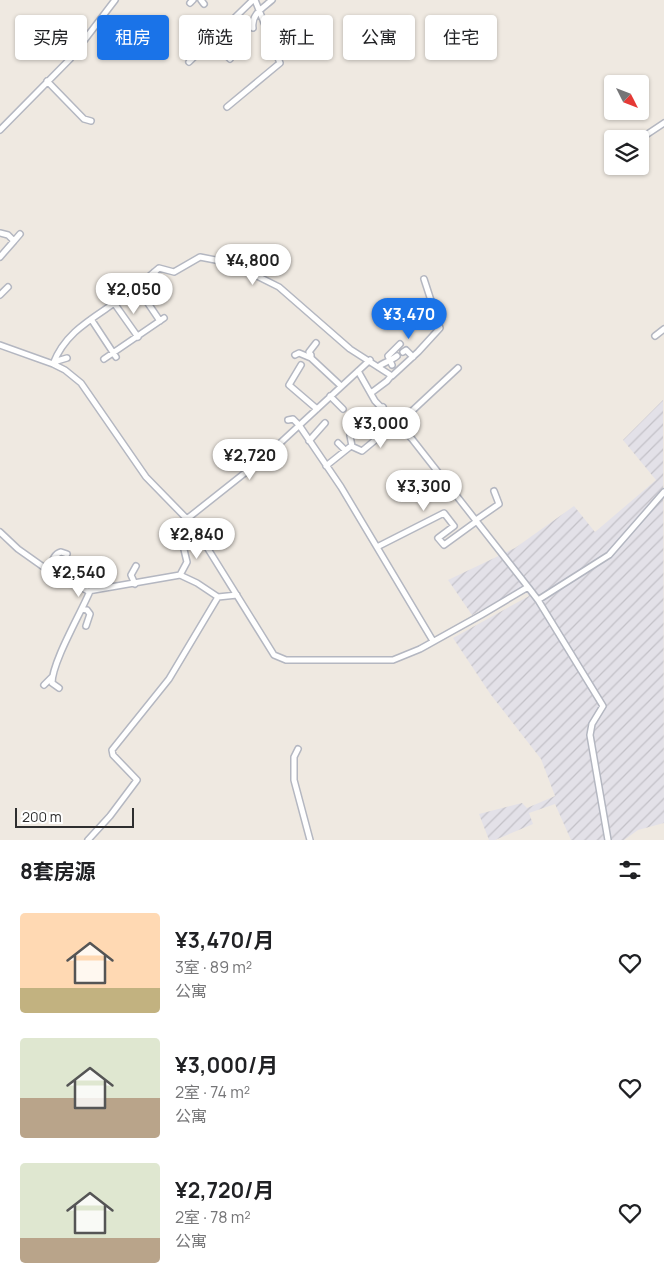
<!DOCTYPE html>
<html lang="zh">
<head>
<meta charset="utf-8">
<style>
	body { margin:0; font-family:Manrope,"Noto Sans SC",sans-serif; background:#f6f6f6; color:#202124; height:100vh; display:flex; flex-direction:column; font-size:19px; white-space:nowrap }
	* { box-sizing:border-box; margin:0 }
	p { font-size:16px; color:#757577 }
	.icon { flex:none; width:28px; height:28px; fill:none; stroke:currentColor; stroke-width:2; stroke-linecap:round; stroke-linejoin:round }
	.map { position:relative; height:840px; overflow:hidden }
	.details { display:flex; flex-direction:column; background:#fff; flex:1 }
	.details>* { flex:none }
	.guide { position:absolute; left:15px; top:15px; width:635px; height:45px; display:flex; gap:10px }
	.needle { width:32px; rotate:132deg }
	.fabs { position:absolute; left:604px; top:75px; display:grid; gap:10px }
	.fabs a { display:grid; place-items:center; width:45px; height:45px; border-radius:5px; background:#fff; box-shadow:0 1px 4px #0004; font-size:25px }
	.scale { position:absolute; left:15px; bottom:12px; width:119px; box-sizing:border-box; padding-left:5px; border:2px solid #2e2e2e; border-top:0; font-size:14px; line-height:18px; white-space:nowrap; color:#2e2e2e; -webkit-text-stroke:4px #fff; paint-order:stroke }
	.price { position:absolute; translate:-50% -42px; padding:0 11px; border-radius:18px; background:#fff; color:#222; font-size:16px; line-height:32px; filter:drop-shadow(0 1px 2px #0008) }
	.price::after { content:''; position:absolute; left:50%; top:30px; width:15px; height:11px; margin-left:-8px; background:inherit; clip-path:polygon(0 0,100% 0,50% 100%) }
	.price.selected { background:#1a73e8; color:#fff }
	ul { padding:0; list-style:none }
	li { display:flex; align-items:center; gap:15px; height:125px; padding:0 20px }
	li span { display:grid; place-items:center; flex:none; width:140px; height:100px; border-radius:5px; color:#555 }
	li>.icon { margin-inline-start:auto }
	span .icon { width:60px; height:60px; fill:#fffc; stroke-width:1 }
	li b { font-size:21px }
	h2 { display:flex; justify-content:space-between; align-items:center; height:60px; padding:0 20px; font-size:21px }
	.tag { padding:0 18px; border-radius:5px; background:#fff; box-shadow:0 1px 4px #0004; font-size:18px; line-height:45px }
	.tag.selected { background:#1a73e8; color:#fff }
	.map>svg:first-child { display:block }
</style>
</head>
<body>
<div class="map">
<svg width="664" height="840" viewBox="0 0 664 840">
	<defs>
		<pattern id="industrial-furrows" width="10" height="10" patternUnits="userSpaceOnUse" patternTransform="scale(1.25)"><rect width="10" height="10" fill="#e3e1e8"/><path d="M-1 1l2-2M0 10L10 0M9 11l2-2" fill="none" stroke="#c3c1c7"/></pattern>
	</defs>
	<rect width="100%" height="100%" fill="#efe9e1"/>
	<path fill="url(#industrial-furrows)" d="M663,400L664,823L638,830L624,840H571L555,804L529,813L533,824L495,840H489L479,814L522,803L527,808L555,796L541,759L491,695L453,638L529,596L523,587L472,615L448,580L515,548L574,506L595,532L656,480L623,440Z"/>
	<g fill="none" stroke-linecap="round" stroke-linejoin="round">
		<defs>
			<path id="minor" d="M201,0L204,4
				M190,3L193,0
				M229,24L239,33L228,45L230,47L224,53L230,59
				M253,28C251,14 263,8 272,0
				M189,62L253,0
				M47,81L84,119L91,121
				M227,107L280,63L255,0
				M0,130L70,59L115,0
				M640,139L664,123
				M0,233L8,235L14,241L0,257
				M14,241L20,234
				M154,272L165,287
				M137,287L160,321
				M0,295L8,287
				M114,303L138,337
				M91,319L116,357
				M655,336L664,329
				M316,343L309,352L311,355V358L341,386
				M0,345L53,364L65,370L81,383L146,477L187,519L200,536L274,655L286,660H393L420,649L481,615L528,587L538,600L609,555L664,492
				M403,352L406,350L413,357
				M295,355L299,353L311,358
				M104,359L164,318
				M53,364C65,333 90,320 116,302C131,292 145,280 159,268L174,272L200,257L231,263L279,287L350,349L392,376L418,352L440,328L424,279
				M55,365L57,361L67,358
				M301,365L289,385L317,409
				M392,365L388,356L400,344
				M378,367C384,362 391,361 397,356
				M358,371L375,401L412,439L528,587
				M371,393L387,381L391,376
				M330,396L343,409
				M288,420L293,419L299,425L341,487L433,641
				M398,424L458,368
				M361,427L383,407
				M350,436L352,446
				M309,441L325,423
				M338,443L345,450
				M326,466L351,446L362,451L385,432L380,428L373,431L364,423
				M476,520L499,504L494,491
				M0,532L18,549L42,566L88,591L180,575L197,583L218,597L237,595
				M377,547L444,513L454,526L438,538L444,545L477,521
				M50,568L62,564
				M50,571C51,563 53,554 61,552L67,554
				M180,575L187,562L180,533L183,522L265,457L370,360
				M66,579L70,574L74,573
				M135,584L131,575L136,566
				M538,600L603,706L592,724L590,735L608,840
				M82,609L87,610L90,614L86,626
				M44,685L52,677
				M59,688L52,683C52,662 81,613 90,591
				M298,749L294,757V780L310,840
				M88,840L110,816L137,780L113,755L112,750L169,679L218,597"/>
		</defs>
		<use href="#minor" stroke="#b4b7c1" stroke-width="8"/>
		<use href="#minor" stroke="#fff" stroke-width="5"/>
	</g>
</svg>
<div class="fabs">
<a><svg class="needle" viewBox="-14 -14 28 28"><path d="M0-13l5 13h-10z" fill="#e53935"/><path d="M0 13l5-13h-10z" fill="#757577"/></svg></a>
<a><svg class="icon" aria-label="layers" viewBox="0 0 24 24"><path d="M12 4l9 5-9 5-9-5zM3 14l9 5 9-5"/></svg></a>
</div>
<div class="scale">200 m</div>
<b class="price" style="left:253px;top:286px">¥4,800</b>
<b class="price" style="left:134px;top:315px">¥2,050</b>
<b class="price selected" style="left:409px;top:340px">¥3,470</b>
<b class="price" style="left:381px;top:449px">¥3,000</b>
<b class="price" style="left:250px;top:481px">¥2,720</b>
<b class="price" style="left:424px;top:512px">¥3,300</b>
<b class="price" style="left:197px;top:560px">¥2,840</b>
<b class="price" style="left:79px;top:598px">¥2,540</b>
<div class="guide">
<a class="tag">买房</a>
<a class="tag selected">租房</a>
<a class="tag">筛选</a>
<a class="tag">新上</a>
<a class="tag">公寓</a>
<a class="tag">住宅</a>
</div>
</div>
<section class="details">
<h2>8套房源<svg class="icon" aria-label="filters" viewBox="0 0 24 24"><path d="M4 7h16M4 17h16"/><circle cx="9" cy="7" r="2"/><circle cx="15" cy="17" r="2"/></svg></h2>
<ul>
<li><span style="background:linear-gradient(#ffd9b3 75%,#c2b280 0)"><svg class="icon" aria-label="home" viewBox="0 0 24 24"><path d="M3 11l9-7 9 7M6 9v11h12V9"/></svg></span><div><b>¥3,470/月</b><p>3室 · 89 m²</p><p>公寓</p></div><svg class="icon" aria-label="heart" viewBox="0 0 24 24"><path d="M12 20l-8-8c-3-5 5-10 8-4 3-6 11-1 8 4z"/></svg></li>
<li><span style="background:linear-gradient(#dfe7d0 60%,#b9a48a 0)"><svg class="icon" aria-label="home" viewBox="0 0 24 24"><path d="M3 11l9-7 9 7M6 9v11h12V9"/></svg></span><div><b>¥3,000/月</b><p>2室 · 74 m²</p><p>公寓</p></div><svg class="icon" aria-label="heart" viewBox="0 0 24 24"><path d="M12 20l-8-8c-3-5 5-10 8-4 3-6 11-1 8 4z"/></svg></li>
<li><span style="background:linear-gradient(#dfe7d0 75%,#b9a48a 0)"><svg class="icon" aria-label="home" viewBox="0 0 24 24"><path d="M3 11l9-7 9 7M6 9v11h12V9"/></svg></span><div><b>¥2,720/月</b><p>2室 · 78 m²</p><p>公寓</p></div><svg class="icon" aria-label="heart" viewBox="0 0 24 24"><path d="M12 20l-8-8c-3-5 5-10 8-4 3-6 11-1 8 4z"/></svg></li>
</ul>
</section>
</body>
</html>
